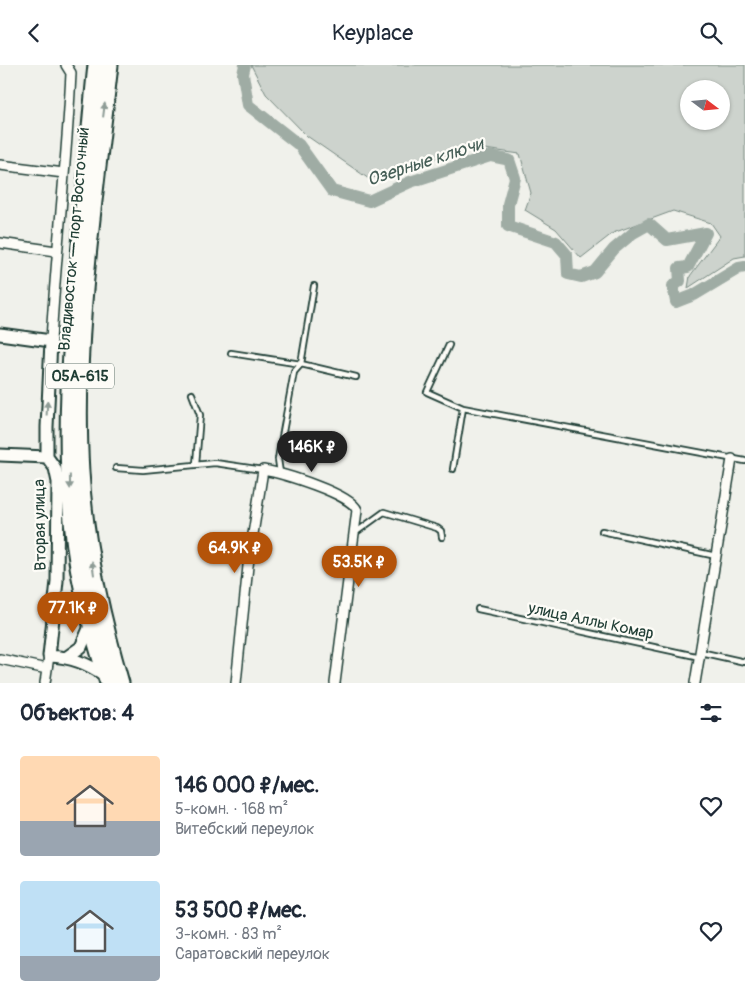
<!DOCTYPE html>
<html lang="ru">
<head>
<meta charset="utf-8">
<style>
	body { margin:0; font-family:Pangolin,sans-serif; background:#f2f2f3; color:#1f2937; height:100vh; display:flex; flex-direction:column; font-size:19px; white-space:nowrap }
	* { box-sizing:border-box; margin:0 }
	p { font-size:16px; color:#747a83 }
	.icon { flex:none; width:28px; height:28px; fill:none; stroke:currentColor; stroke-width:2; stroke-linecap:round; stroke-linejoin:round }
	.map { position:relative; height:618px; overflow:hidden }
	.sheet { display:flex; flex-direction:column; background:#fff; flex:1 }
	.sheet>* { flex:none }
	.needle { width:32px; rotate:106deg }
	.fabs { position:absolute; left:680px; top:15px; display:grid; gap:10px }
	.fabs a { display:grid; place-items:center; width:50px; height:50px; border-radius:50%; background:#fff; box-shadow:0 1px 4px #0004; font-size:25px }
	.price { position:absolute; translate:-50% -42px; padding:0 11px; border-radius:18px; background:#b45309; color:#fff; font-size:16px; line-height:32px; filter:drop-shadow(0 1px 2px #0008) }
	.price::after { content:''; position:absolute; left:50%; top:30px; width:15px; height:11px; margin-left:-8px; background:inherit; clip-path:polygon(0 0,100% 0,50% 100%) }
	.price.on { background:#222; color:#fff }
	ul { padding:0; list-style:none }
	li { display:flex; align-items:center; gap:15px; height:125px; padding:0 20px }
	li span { display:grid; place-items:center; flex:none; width:140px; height:100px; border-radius:5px; color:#555 }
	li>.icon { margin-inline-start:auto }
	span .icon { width:60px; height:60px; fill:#fffc; stroke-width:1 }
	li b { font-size:21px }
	h2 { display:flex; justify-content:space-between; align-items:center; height:60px; padding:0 20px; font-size:21px }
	header { display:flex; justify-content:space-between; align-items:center; height:65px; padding:0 20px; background:#fff; font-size:22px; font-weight:600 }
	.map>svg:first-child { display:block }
</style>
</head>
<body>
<header><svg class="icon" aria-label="back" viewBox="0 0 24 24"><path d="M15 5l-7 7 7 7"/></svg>Keyplace<svg class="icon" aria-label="search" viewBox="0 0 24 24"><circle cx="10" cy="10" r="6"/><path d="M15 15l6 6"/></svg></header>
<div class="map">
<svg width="745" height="618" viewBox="0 0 745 618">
	<rect width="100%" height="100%" fill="#f0f1eb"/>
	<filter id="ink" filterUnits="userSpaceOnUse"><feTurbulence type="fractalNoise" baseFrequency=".02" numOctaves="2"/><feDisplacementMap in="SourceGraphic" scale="10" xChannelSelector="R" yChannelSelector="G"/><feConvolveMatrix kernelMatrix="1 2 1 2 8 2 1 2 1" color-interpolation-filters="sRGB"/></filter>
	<g filter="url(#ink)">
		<path fill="#cdd3cd" stroke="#768880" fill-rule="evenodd" d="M251,0H745V191L734,193L688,223L690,211L720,171L711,158L673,146L613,168L581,193L556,164L525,145L531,128L520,89L470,82L369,114L307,71L266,29ZM689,24H721V56H689Z"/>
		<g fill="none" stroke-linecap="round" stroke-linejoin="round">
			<path stroke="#9faca4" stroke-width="12" d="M245,0L243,9L248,40L299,80L332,126L369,136L410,117L490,91L509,95L515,113L508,139V161L556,177L567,190L568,209L581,212L595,207L614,184L633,168L649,159L667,175L706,168L688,202L679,203L680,216L673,221L676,237L694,230L739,203L745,202"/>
			<defs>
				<path id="lane" d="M449,280L427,327L463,343L453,404
					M231,288L301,299L356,312
					M192,329L200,350L196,399
					M463,343L745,396
					M116,403L143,405L215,398L263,405
					M280,408L278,394L294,307L301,299L314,221
					M602,466L716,491
					M355,468L384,447L437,463L441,466L442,472
					M478,544L700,592
					M700,587L745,597"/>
				<path id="street" d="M0,100L64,108
					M0,178L56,186
					M51,276C56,186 67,97 71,8L66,0
					M0,594L47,604
					M45,618L49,591
					M236,618L248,501L263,405C282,408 351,429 357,445L335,618
					M695,618L732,394"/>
				<path id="secondary" d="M0,269L51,276L47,362V392
					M0,390L47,392
					M47,392L55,403L58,417L57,516L49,591C71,592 87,598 106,611
					M67,592L81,582L91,559"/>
				<path id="highway" d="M96,0C90,56 86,113 81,169C71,273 61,378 75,482C81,528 94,574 108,618
					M110,0C95,133 73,273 81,407C85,479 101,549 121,618"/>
			</defs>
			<use href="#lane" stroke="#1f3d34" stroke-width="8"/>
			<use href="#street" stroke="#1f3d34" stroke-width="12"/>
			<use href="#secondary" stroke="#1f3d34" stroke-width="15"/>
			<use href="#highway" stroke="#1f3d34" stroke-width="19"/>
			<use href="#lane" stroke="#fdfcf7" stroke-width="4.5"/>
			<use href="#street" stroke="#fdfcf7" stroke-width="9"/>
			<use href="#secondary" stroke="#fdfcf7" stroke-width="11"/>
			<use href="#highway" stroke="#fdfcf7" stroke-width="15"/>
		</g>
		<defs><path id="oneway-solid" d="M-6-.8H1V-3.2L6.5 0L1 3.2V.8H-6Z" transform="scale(1.25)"/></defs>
		<g fill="#8e9c96">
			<use href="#oneway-solid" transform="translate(104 45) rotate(-83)"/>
			<use href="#oneway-solid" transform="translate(47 343) rotate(-87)"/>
			<use href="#oneway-solid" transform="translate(70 417) rotate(89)"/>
			<use href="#oneway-solid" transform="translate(93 503) rotate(-98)"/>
		</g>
	</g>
	<g text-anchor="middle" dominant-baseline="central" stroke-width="4.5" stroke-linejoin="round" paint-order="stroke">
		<rect fill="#fdfcf7" stroke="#62766e" stroke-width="1" x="46" y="298.5" width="68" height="25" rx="4"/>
		<g font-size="15" font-weight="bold" fill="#1f3d34">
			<text x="80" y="311">05А-615</text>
		</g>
		<g font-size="16" fill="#1f3d34" stroke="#fdfcf7">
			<text transform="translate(74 174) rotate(-85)">Владивосток — порт Восточный</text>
			<text transform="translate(40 460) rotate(-91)">Вторая улица</text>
			<text transform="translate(591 556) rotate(12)">улица Аллы Комар</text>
		</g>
		<g font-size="18" font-style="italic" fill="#455e56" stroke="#fdfcf7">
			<text transform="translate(425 97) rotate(-18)">Озерные ключи</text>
		</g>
	</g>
</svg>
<div class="fabs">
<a><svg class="needle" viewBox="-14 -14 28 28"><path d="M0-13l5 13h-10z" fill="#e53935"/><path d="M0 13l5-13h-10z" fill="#747a83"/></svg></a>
</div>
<b class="price on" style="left:312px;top:408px">146K ₽</b>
<b class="price" style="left:235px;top:509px">64.9K ₽</b>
<b class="price" style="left:359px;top:523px">53.5K ₽</b>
<b class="price" style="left:73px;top:569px">77.1K ₽</b>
</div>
<section class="sheet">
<h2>Объектов: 4<svg class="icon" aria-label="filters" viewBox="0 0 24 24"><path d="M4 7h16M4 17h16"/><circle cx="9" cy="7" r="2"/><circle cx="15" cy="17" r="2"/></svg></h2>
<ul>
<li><span style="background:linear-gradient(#ffd9b3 65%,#9aa5b1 0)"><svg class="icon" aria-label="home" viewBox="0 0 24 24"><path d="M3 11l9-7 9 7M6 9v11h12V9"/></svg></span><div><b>146 000 ₽/мес.</b><p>5-комн. · 168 m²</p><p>Витебский переулок</p></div><svg class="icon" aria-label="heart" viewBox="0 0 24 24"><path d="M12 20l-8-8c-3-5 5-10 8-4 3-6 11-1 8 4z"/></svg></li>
<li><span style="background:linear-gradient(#bfe0f5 75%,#9aa5b1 0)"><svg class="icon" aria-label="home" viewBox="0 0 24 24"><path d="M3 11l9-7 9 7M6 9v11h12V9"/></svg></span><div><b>53 500 ₽/мес.</b><p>3-комн. · 83 m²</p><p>Саратовский переулок</p></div><svg class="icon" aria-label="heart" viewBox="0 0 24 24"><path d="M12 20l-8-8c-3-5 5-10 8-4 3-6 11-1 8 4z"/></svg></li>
</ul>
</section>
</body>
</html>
